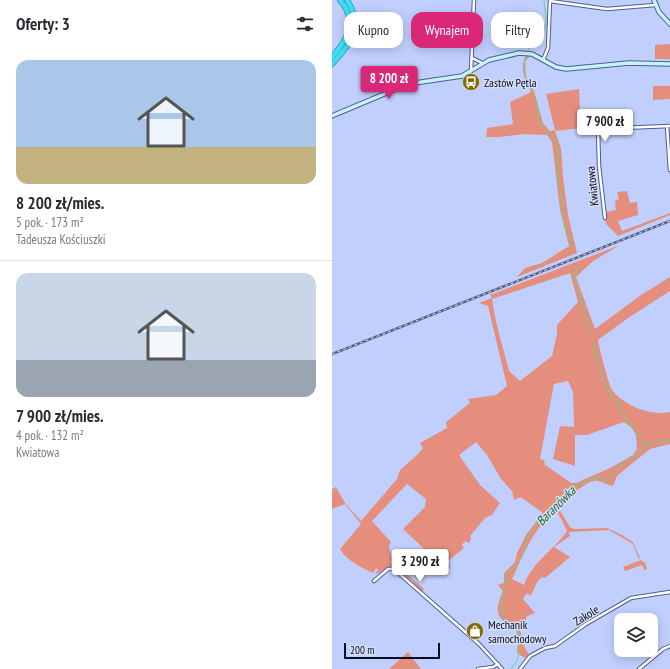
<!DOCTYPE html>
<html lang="pl">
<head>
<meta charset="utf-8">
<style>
	body { margin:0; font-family:"PT Sans Narrow",sans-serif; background:#f2f2f3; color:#2b2b33; height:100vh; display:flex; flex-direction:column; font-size:15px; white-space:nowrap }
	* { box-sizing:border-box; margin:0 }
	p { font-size:13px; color:#7c7c81 }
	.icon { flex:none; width:22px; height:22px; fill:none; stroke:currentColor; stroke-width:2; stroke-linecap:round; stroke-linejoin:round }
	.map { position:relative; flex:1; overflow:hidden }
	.drawer { display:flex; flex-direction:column; background:#fff; width:332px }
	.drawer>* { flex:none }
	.top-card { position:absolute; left:12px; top:12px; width:266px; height:36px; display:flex; gap:8px }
	.tools { position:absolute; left:282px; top:613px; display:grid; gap:8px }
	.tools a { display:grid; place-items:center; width:44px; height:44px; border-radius:8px; background:#fff; box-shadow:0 2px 10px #0003; font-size:20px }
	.scale { position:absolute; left:12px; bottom:10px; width:96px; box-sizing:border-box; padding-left:4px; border:2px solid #090d22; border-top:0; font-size:11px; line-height:14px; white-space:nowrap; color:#090d22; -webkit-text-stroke:3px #d5ddf5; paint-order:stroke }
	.price { position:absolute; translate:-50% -34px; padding:0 9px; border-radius:4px; background:#fff; color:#222; font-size:13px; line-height:26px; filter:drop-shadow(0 1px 2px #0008) }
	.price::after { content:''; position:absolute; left:50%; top:24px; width:12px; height:9px; margin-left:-6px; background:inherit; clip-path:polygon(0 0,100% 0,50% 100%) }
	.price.selected { background:#db2777; color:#fff }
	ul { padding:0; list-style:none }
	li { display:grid; align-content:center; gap:8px; height:212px; padding:0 16px }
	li+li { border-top:1px solid #e1e1e2 }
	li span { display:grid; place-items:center; height:124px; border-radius:12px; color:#555 }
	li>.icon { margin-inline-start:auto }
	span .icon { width:72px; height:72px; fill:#fffc; stroke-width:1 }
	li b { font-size:17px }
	h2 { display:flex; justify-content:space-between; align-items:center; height:48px; padding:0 16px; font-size:17px }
	.chip { padding:0 14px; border-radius:12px; background:#fff; box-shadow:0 2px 10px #0003; font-size:14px; line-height:36px }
	.chip.selected { background:#db2777; color:#fff }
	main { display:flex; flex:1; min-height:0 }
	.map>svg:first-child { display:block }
</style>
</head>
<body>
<main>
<section class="drawer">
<h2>Oferty: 3<svg class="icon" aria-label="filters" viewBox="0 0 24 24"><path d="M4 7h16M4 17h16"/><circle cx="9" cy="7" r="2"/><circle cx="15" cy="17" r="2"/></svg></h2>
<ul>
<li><span style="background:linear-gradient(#a9c7e8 70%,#c2b280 0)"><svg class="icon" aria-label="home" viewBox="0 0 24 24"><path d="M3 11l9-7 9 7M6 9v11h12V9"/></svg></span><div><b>8 200 zł/mies.</b><p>5 pok. · 173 m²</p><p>Tadeusza Kościuszki</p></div></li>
<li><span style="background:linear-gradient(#c9d6e8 70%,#9aa5b1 0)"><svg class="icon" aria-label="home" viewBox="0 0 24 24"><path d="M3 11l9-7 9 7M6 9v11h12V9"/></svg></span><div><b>7 900 zł/mies.</b><p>4 pok. · 132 m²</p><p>Kwiatowa</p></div></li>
</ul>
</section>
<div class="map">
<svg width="338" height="669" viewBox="0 0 338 669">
	<rect width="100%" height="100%" fill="#c0cffe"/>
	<path fill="#e68e7e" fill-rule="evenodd" d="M338,44V59H323V45Z
		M194,55L198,56L193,61L194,76L202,91L211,123L218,131L223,130L214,94L247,89L249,128L223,131L229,148L231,177L236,215L245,253L185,277L193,268L210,263L237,246L228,210L220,142L215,135L193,134L167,137H154L155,128L181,124L178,102L199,92C193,80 187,68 194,55Z
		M321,86H338V99L321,100Z
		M295,191L298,203L305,202L306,215L286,221L290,231L338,213V215L286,236L274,224L272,218H275L274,212L284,210L283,201L287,199L285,192Z
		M288,245L261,261L244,277L263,329L309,295L338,277V291L296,318L266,340C267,348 277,386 280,390C293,406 318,416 338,412V444L318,449L285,476L281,486C275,485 271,482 266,481C256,478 236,499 228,505L227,509L238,527L242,529L275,528L290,535L301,542L309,560L313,563L315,569L312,570L310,565L293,571L291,567L309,560L306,557L301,544L277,530L237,532L238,536L222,547L238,557L213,578L210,577C202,583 204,589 198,596L195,593L191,599L203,613L195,616L191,626L188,628L190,642L197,655L193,658L185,653L186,639L184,629C163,617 162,613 171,591L166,585L172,583V573L183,562L185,553L194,535L211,513L189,497L182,500L180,491L169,479L155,455L144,442L127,455L148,485L168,503L160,515L153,518L138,536L139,539L137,543L133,541L130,545L132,548L116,561L118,564V568L114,571L105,566L107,563L71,529L93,507L94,499L75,484L40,521L59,542L57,546L60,560L59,562L61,564H66L72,568L77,576L92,589L90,592C85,585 66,566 58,567C53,567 49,573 43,574L46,570L44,568L41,573C29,567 15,561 8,549L29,524L13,504L0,509V489L4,487L13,503L29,521L65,479L68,470L85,455L91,448L88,443L115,428L114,422L138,403L136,399L164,395L175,386L156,306L147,303L160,298L158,295ZM238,273L246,302L225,325V334L220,356L188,381L177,371L164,322L160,299ZM236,381L241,392L242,427L228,426L221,459L243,466V435H255L292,422L299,427L304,435L305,449L301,455L278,468L244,483H239L213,465L212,460L208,459L222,384ZM226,513L235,531C222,550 200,562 192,585L180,579C189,561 205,518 226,513Z
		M76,652L89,669H57Z"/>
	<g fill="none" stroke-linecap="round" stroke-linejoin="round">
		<path stroke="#66d486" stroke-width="1" d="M197,50C197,34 209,38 213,27C216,19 212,8 212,0
			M196,56C184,69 201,89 205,103C207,110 206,119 209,124C213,131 222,135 224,143C228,157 225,171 227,185C227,188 229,191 229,194C231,202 230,210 231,218C233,227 243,242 237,250L239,252
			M244,266L245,270L242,275L258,333
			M260,341L270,379L280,396L279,397L282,400H286L288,403L287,411L292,412L294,422L301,425L307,436
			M308,437L313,445
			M179,669C190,657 189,642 185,627L170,617V602L175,585L174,574C177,571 181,569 184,566C192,557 193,540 200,529C205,522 212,519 218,513C227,505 228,498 240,493L242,486L269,476L272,481L276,482L278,475L284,471L285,468L291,465V462L305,455L313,445L338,440"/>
		<defs>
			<path id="street" d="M140,58L150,63
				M211,60L216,48L218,1L275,9L323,5
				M139,71L142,0
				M335,126L338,170
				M273,218L267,166L266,129L338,126
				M42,581L56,569H62L147,644L170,669
				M146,669L161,667L166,664
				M188,669L198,656L213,648L223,646L254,624L299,598L338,592
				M307,669L331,649L338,646"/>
			<path id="secondary" d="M322,0L327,12L338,24
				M0,116L76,84L130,76L157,60L187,53L200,54L224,67L234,69L297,63L338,64"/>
			<path id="highway" d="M0,57C16,39 26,21 8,0
				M0,64C19,44 32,27 15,0"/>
		</defs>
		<use href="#street" stroke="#4f5e91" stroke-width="4.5"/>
		<use href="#secondary" stroke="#4f5e91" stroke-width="5.5"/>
		<use href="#highway" stroke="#2d93aa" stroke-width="6"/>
		<use href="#street" stroke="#fff" stroke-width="2.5"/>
		<use href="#secondary" stroke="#c6f4fc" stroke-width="3.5"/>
		<use href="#highway" stroke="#41dbf4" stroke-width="4.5"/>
		<defs>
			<path id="rail" d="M0,354L338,221"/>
		</defs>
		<use href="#rail" stroke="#575f7f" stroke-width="2.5"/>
		<use href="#rail" stroke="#d5ddf5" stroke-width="1" stroke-dasharray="3" stroke-linecap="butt"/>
	</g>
	<defs>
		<symbol id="bus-disc" viewBox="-11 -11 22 22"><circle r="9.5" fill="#856a05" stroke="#d5ddf5"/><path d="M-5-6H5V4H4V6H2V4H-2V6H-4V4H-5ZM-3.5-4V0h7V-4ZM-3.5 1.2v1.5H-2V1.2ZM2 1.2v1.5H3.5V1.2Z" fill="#fff"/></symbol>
		<symbol id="shop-disc" viewBox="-11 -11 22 22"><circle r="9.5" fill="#856a05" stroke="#d5ddf5"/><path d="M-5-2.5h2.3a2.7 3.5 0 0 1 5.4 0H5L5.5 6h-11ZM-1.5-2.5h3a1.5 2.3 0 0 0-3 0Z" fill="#fff"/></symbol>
	</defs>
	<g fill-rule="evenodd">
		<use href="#bus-disc" x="129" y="72" width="20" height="20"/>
		<use href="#shop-disc" x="133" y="621" width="20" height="20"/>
	</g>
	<g text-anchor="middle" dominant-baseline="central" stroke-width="3" stroke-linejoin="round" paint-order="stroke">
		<g font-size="12" fill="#090d22" stroke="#d5ddf5" text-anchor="start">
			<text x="152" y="82">Zastów Pętla</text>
			<text x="156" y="624">Mechanik<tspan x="156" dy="14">samochodowy</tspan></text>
		</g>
		<g font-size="12" fill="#090d22" stroke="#d5ddf5">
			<text transform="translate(260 186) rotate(-96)">Kwiatowa</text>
			<text transform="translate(254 615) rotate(-32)">Zakole</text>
		</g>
		<g font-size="13" font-style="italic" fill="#196635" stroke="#d5ddf5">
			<text transform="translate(224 506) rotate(-45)">Baranówka</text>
		</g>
	</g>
</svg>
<div class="tools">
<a><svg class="icon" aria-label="layers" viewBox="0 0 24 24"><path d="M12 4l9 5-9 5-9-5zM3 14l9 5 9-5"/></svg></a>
</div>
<div class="scale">200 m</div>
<b class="price selected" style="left:57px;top:100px">8 200 zł</b>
<b class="price" style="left:273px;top:143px">7 900 zł</b>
<b class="price" style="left:88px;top:583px">3 290 zł</b>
<div class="top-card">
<a class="chip">Kupno</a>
<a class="chip selected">Wynajem</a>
<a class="chip">Filtry</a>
</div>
</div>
</main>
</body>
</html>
